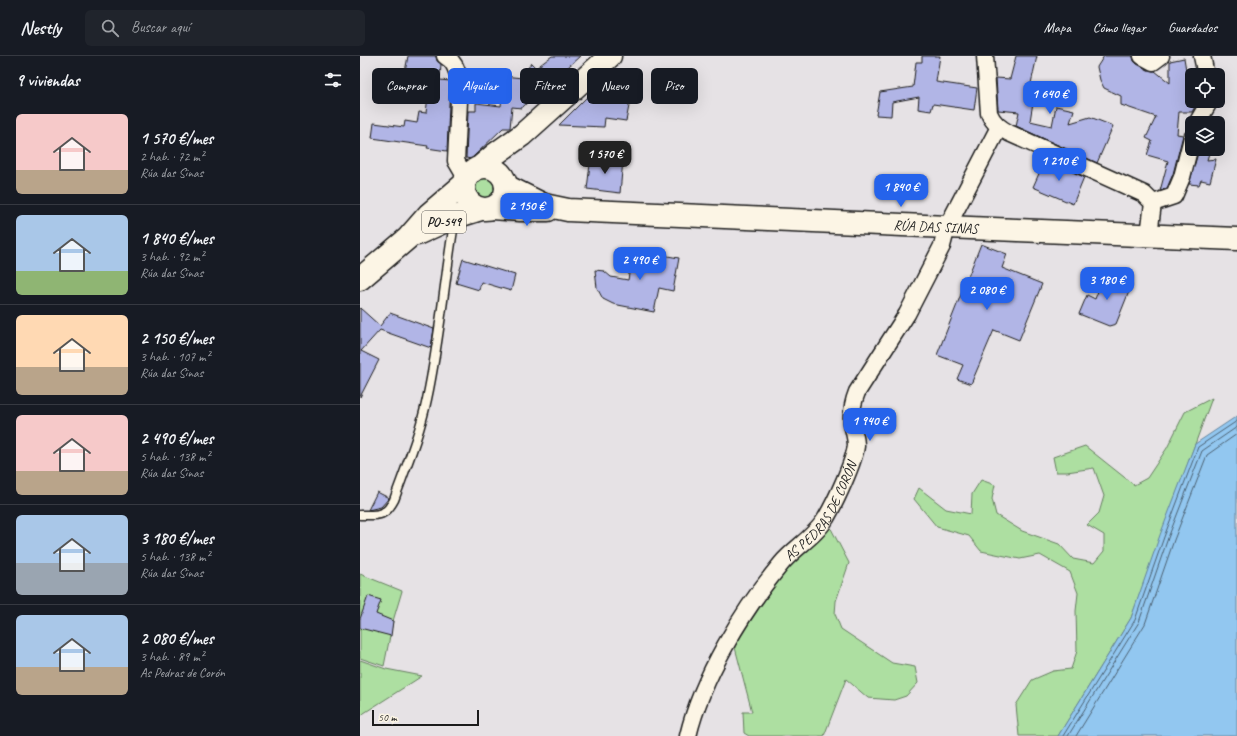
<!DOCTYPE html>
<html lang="es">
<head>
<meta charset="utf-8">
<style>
	body { margin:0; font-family:Caveat,sans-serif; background:#20242c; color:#f1f3f6; height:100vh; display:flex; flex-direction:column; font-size:15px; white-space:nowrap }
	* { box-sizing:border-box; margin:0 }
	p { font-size:13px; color:#9ea1a6 }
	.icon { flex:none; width:22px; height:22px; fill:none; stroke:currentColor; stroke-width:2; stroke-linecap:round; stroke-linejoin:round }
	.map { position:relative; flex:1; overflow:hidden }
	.drawer { display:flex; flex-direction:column; background:#171b24; width:360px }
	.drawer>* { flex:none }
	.guide { position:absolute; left:12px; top:12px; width:380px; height:36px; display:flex; gap:8px }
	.buttons { position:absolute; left:825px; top:12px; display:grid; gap:8px }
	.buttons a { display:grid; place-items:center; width:40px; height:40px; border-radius:6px; background:#171b24; box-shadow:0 4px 16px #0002; font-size:20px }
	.scale { position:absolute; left:12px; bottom:10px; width:107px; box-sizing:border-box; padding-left:4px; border:2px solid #1c1c1c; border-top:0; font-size:11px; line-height:14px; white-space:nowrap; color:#1c1c1c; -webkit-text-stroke:3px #fcf5e5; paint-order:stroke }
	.price { position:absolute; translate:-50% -34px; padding:0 9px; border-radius:8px; background:#2563eb; color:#fff; font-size:13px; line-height:26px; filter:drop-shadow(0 1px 2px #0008) }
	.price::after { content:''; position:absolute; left:50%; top:24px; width:12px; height:9px; margin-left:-6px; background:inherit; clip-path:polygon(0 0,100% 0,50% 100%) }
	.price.active { background:#222; color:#fff }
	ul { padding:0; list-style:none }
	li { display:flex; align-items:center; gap:12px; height:100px; padding:0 16px }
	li+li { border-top:1px solid #363941 }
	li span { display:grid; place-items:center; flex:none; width:112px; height:80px; border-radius:6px; color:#555 }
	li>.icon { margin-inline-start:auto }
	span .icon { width:48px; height:48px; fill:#fffc; stroke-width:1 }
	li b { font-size:17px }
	h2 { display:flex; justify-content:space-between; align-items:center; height:48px; padding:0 16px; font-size:17px }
	.chip { padding:0 14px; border-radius:6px; background:#171b24; box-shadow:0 4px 16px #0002; font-size:14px; line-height:36px }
	.chip.active { background:#2563eb; color:#fff }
	header { display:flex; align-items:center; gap:24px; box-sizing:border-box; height:56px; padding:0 20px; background:#171b24; border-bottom:1px solid #363941 }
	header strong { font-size:19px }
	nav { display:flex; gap:22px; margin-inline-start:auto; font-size:14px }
	.search { width:280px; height:36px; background:#20242c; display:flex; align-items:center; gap:10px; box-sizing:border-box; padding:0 14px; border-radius:6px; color:#9ea1a6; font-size:15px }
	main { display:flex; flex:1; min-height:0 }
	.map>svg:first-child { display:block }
</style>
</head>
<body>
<header>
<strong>Nestly</strong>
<div class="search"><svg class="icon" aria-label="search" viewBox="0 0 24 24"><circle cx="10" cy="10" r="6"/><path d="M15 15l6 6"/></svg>Buscar aquí</div>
<nav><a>Mapa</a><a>Cómo llegar</a><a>Guardados</a></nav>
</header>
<main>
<section class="drawer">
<h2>9 viviendas<svg class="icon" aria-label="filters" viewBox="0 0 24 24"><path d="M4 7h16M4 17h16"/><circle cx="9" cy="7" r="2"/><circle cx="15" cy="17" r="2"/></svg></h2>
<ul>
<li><span style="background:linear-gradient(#f6c9c9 70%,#b9a48a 0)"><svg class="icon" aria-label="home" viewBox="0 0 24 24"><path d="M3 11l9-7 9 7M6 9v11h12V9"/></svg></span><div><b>1 570 €/mes</b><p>2 hab. · 72 m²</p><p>Rúa das Sinas</p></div></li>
<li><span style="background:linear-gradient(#a9c7e8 70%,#8fb573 0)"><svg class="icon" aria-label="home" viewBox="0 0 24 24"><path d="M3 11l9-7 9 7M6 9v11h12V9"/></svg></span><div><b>1 840 €/mes</b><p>3 hab. · 92 m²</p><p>Rúa das Sinas</p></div></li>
<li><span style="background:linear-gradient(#ffd9b3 65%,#b9a48a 0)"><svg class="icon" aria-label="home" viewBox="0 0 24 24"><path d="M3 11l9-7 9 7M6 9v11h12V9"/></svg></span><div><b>2 150 €/mes</b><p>3 hab. · 107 m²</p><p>Rúa das Sinas</p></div></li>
<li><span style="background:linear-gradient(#f6c9c9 70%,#b9a48a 0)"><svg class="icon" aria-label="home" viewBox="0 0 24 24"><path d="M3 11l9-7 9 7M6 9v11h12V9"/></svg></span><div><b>2 490 €/mes</b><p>5 hab. · 138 m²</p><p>Rúa das Sinas</p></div></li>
<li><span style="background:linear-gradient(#a9c7e8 60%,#9aa5b1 0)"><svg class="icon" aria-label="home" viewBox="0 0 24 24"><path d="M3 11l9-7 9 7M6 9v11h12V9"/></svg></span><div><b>3 180 €/mes</b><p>5 hab. · 138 m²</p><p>Rúa das Sinas</p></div></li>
<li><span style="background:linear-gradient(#a9c7e8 65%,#b9a48a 0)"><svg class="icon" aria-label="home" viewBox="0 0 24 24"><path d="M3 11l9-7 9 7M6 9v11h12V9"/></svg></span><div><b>2 080 €/mes</b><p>3 hab. · 89 m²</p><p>As Pedras de Corón</p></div></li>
</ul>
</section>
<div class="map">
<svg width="877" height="680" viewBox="0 0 877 680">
	<rect width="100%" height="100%" fill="#e6e2e5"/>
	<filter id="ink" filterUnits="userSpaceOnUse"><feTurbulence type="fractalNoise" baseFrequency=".025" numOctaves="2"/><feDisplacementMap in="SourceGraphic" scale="8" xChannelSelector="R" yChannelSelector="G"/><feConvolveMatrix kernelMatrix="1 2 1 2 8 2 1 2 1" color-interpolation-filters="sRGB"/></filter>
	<g filter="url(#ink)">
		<path fill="#addfa1" stroke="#647e5e" d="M115 132a11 11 0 1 1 22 0a11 11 0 1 1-22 0Z
			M852,342L771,562L698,680H659L656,649L672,624L693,615L711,613L717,595L716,555L718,537L710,516L680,499L660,503L621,495L609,480L577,471L554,443L559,432L586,453L611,458L612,438L621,424L635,429L632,443L636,459L662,475L699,488L713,503L734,507L744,495V479L727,469L739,457L744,440L734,412L707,416H696L693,401L725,390L774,429L787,422L807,392L825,356Z
			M466,463L489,507L476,545L475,558L481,573L532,607L555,611L558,627L546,640L534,644L508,642L486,623L464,680H389L384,677L383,656H392L372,580Z
			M0,518L42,535L33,565L24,610L0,602Z
			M0,604L26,613L62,620L4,657L0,661Z"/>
		<path fill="#92c7f0" stroke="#63839b" d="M877,360V680H698L771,562L800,479L835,388Z"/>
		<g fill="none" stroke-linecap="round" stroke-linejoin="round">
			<path stroke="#4b6071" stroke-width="1" d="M703,680L775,564L804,481L838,391L877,365
				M708,680L779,566L808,482L842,395L877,371
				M716,680L785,568L814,484L847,399L877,378"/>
		</g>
		<path fill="#b1b5e6" stroke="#1c1c1c" d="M48,0H76L77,5L81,8L80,24L90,25L87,95L67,92L68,90L12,82L14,67L44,71L45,65L57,67L59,56L66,57L70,23L44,21Z
			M192,0H220L208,11L212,16L196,29L193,24L186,31H182L162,52L152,51L150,72H143L111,103L106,102L108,55H116V47L141,50L144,20L162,22L171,7L176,12Z
			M562,0H580L576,26L617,32L614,54L573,48L571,55L558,53L559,41L532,46L531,60L516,59L520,36L553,31L556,6H562Z
			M656,0H677L670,32L675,34L670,65L692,70L696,50L714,54L710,67L730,61L753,70L737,107L656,70L659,56L638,54L636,22L650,23Z
			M744,0H773L774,5L777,8L788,14L795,15L810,27V5L824,2L827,20L832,21V45H838L832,56H819L817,78L823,79L813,118L807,132L800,135L808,105L787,99L792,85L786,82L796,61L761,49V40L744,32L740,24L737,11Z
			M234,34L240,37L271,40L266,65L245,62L244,71L199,69Z
			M838,97H849L847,104L856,103L850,126L841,124L839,129L829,128Z
			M231,100L263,104L260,137L227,133Z
			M685,104L724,121L713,148L673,131Z
			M621,188L647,198L642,212L682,228L659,284L634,274L611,328L597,323L603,309L577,299Z
			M273,194L319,202L313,235L299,232L294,256L253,248L243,243L237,232L235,214L244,215L251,221L268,224Z
			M103,203L155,219L151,235L121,226L119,234L96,227Z
			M745,217L772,228L756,268L749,270L719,258L727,239L735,243Z
			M0,252L20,270L30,257L74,273L71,292L20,274L1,295L19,304L0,341Z
			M17,436L29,442L21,451L8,454Z
			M8,540L21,544L16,558L33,565L31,580L0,572V563Z"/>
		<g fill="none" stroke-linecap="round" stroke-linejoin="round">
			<defs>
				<path id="lane" d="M0,459C18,459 25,461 34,444C46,411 60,377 67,343C79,287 84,230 93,174L92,164"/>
				<g id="street">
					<path d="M85,0C95,5 97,16 100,25L96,105L106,122"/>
					<path d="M625,0L629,57C633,67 640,72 649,77L784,138L793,147L789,179"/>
					<path d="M782,0L793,6L801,0"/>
					<path d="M842,0L846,19"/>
					<path d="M837,67L848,48V45"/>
					<path d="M793,147L814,140L822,121L832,82"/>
					<path id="s1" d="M328,680C342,621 383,554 421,508C434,492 456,480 466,462C475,447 494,406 496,390C496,381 493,374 492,366C491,355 493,346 497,336L547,258L582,190L587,171L639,71"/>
				</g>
				<g id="secondary">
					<path id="s2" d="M146,130L184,149L208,154L587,171L877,183"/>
					<path d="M133,152L160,154H188"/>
				</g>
				<path id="primary" d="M104 132a21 21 0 1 1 42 0a21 21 0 1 1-42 0Z
					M120,111L134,99L162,79L250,0
					M57,178L92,162L121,153
					M0,223L48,182L69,158L104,128"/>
			</defs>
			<use href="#lane" stroke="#1c1c1c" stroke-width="11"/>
			<use href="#street" stroke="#1c1c1c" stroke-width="19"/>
			<use href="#secondary" stroke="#1c1c1c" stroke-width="25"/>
			<use href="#primary" stroke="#1c1c1c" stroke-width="25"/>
			<use href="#lane" stroke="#fcf5e5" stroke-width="8"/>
			<use href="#street" stroke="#fcf5e5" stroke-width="16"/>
			<use href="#secondary" stroke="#fcf5e5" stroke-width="22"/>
			<use href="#primary" stroke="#fcf5e5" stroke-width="22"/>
		</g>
	</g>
	<g text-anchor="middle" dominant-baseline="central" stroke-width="3.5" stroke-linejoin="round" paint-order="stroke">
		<rect fill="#fcf5e5" stroke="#5f5d58" stroke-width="1" x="62" y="155" width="44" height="22" rx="3"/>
		<g font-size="13" font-weight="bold" fill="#1c1c1c">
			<text x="84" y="166">PO-549</text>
		</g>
		<g font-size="14" fill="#1c1c1c" stroke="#fcf5e5">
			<text stroke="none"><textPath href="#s2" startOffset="435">RÚA DAS SINAS</textPath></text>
			<text stroke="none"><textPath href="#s1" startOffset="264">AS PEDRAS DE CORÓN</textPath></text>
		</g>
	</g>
</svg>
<div class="buttons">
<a><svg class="icon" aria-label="locate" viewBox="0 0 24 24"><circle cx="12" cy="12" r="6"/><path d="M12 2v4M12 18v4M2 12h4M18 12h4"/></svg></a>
<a><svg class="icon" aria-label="layers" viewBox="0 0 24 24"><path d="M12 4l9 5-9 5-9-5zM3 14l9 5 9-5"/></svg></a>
</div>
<div class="scale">50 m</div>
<b class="price" style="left:690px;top:59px">1 640 €</b>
<b class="price active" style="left:245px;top:119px">1 570 €</b>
<b class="price" style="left:699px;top:126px">1 210 €</b>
<b class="price" style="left:541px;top:152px">1 840 €</b>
<b class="price" style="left:167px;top:171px">2 150 €</b>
<b class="price" style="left:280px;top:225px">2 490 €</b>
<b class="price" style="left:747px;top:245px">3 180 €</b>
<b class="price" style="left:627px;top:255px">2 080 €</b>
<b class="price" style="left:510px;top:386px">1 940 €</b>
<div class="guide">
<a class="chip">Comprar</a>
<a class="chip active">Alquilar</a>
<a class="chip">Filtros</a>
<a class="chip">Nuevo</a>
<a class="chip">Piso</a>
</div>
</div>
</main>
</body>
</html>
